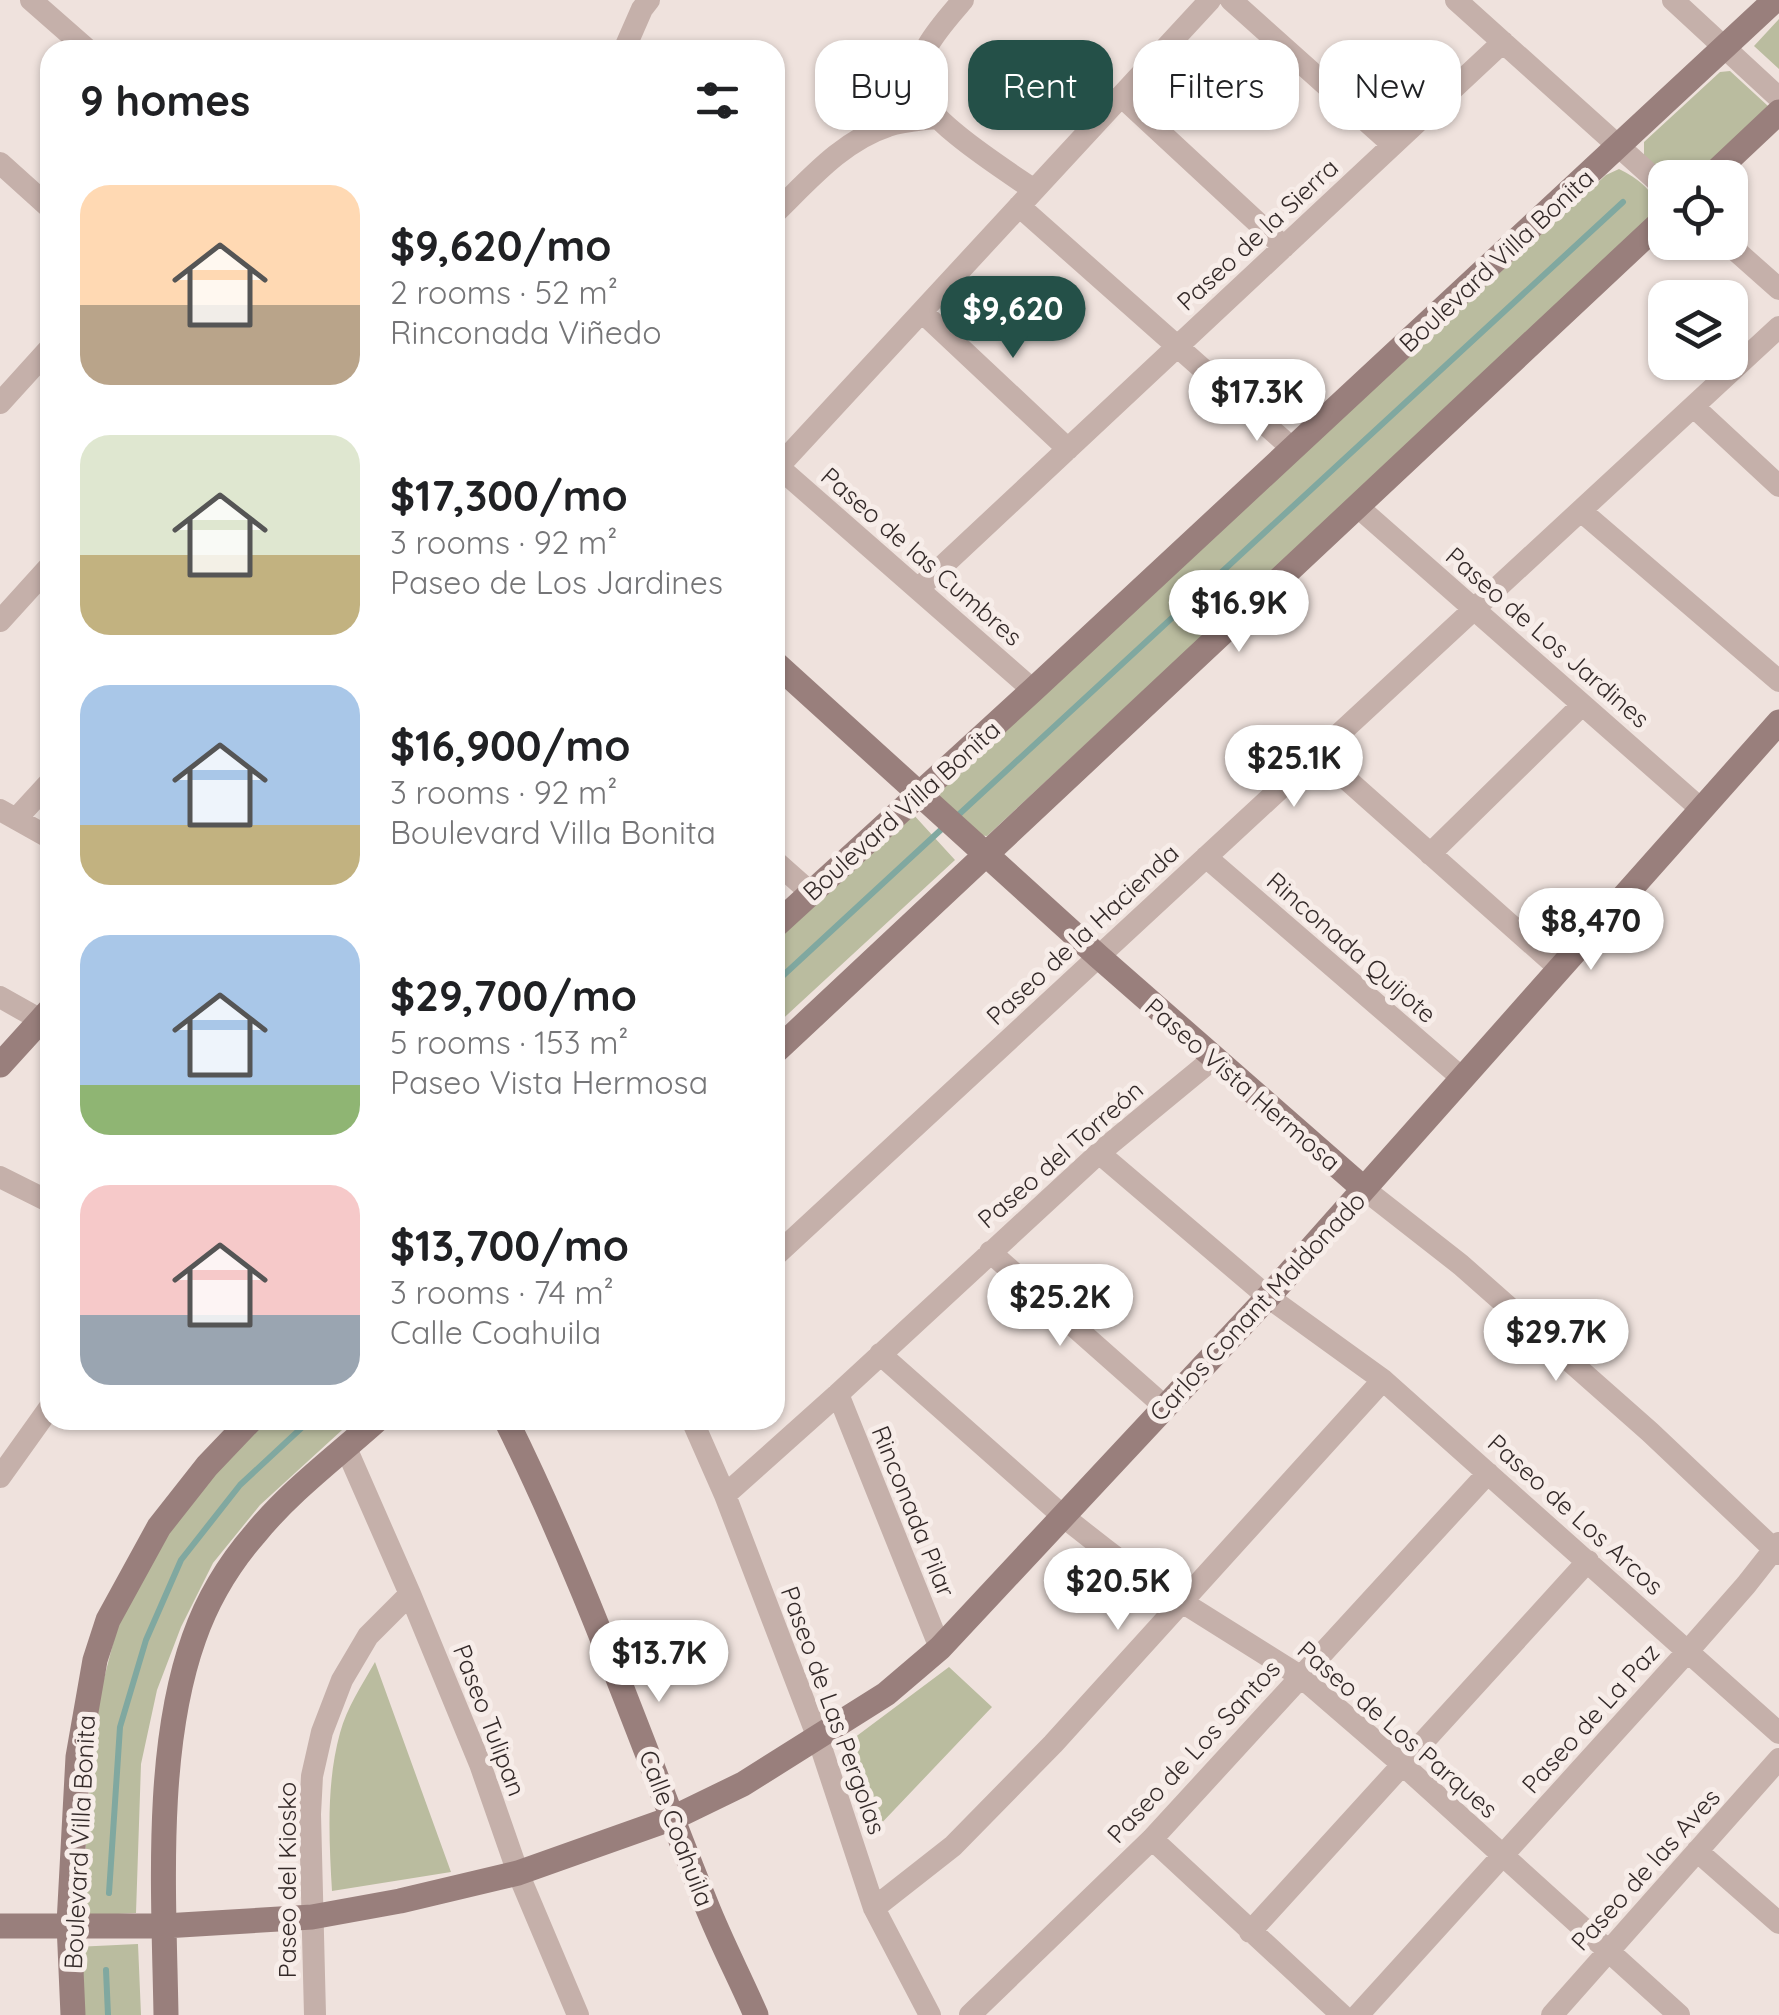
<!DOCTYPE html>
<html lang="en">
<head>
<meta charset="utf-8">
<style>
	body { margin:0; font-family:Quicksand,sans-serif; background:#f2f2f2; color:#202124; height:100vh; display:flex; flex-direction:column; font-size:38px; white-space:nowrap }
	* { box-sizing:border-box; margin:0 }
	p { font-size:32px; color:#757577 }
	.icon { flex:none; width:55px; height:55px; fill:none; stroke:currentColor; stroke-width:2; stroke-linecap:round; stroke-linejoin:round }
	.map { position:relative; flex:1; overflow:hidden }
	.sheet { position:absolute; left:40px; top:40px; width:745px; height:1390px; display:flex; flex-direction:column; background:#fff; border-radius:30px; box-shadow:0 2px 8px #0004 }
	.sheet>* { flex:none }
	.top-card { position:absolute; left:815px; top:40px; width:812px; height:90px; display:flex; gap:20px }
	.fabs { position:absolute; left:1648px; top:160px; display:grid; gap:20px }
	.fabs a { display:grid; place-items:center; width:100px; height:100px; border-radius:20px; background:#fff; box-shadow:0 2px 8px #0004; font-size:50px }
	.price { position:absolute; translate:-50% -85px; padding:0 22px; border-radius:35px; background:#fff; color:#222; font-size:32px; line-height:65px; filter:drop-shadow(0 2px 5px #0008) }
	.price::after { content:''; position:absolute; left:50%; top:60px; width:30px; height:22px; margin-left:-15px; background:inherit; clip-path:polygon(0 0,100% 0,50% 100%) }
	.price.on { background:#245048; color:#fff }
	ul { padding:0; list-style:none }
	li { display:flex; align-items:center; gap:30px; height:250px; padding:0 40px }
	li span { display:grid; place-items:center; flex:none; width:280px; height:200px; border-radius:30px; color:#555 }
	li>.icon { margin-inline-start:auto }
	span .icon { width:120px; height:120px; fill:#fffc; stroke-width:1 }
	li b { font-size:42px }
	h2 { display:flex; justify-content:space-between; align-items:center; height:120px; padding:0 40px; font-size:42px }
	.pill { padding:0 35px; border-radius:30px; background:#fff; box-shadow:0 2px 8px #0004; font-size:35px; line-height:90px }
	.pill.on { background:#245048; color:#fff }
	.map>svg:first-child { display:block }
</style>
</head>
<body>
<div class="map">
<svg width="1779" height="2015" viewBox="0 0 1779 2015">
	<rect width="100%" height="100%" fill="#efe2dd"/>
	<path fill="#babc9f" d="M1779,19V69L1754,46Z
		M1730,71L1768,106L1763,115L1695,177H1668L1644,156V142L1720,72Z
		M1619,169C1637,178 1656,191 1658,212L987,836L976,835L934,792L1606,175Z
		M912,813L955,860L775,1026V940Z
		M269,1420H353L260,1505L213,1563L181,1627L157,1690L141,1764L136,1913L82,1916L93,1721L117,1628L159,1544L227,1458Z
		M375,1662L451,1872L332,1891C329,1839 326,1784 340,1733C347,1707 362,1685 375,1662Z
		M949,1667L992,1707L875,1830L850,1741Z
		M138,1944L141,2015H78L75,1947Z"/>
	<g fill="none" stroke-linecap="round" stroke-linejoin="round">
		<path stroke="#80a8a0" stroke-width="6" d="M955,818L1623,202
			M775,983L945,826
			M109,1893L120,1727L146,1640L181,1560L240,1485L310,1420
			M106,1970L108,2015"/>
		<path stroke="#c5b0aa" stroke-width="22" d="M31,0L88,50
			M963,0C944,23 912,55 918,88C923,119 1007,171 1034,190
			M1231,0L1393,145
			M1456,0L1665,188
			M1673,0L1779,98
			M624,50L642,9L649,0
			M1121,96L1284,247
			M0,163L50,208
			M1019,206L1293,449
			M775,213C809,180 842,141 888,126C902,121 919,120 935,118
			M1726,242L1779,289
			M922,312L1068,449
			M0,403L50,348
			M1694,407L1779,486
			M775,464L1033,690
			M778,467L1210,0
			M1358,507L1701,809
			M1581,511L1779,681
			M918,589L1503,42
			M0,621L50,566
			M1317,753L1559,968
			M0,810L50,838
			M16,819L50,782
			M1430,854L1582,705
			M1206,857L1462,1078
			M775,861L810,892
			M0,997L41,1020
			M1099,1153L1268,1297L1383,1380L1779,1733
			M0,1177L50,1202
			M1364,1189L1461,1265L1650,1432L1779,1554
			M990,1252L1164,1406
			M775,1256L1779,327
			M880,1354L1064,1517L1106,1550L1139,1575L1300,1676L1403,1765L1679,2015
			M838,1394L940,1648
			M692,1420L725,1495L818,1738L874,1908L930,2015
			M346,1448L410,1594L480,1764L518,1873L578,2015
			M0,1477L50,1407
			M725,1495L838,1394L1099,1153L1213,1059
			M1152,1839L1342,2015
			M1697,1851L1779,1923
			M874,1908L953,1846L1053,1744L1383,1380
			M1250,1932L1588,1561
			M315,2015L310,1814L312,1776L322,1732L342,1680L368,1636L410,1594
			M970,2015L1152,1839L1488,1473
			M1358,2015L1688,1651L1746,1585L1779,1543
			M1552,2015L1779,1759"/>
		<path stroke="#997f7c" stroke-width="25" d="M1709,178L1779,112
			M775,663L1098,956L1364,1189
			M775,926L1033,690L1775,0
			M775,1052L1665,218
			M0,1065L50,1010
			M506,1420C584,1577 641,1742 706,1904C721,1942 740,1978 756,2015
			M0,1926H164L312,1917L400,1901L518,1873L673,1818L743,1784L886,1694L940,1648L1268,1297L1779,722
			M73,2015L69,1924L78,1757L95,1660L108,1620L159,1527L207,1466L251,1420
			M166,2015C164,1897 154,1750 194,1638C207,1601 229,1564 255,1534C290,1491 336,1457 377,1420"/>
	</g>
	<g text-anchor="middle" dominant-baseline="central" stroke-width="10" stroke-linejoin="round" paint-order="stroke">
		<g font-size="25" fill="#342a29" stroke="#f7ede9">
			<text transform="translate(1257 234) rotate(-43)">Paseo de la Sierra</text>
			<text transform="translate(1496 260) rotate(-43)">Boulevard Villa Bonita</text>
			<text transform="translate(922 556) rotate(41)">Paseo de las Cumbres</text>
			<text transform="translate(1548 637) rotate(41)">Paseo de Los Jardines</text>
			<text transform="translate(901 810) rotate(-42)">Boulevard Villa Bonita</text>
			<text transform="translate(1082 934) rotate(-43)">Paseo de la Hacienda</text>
			<text transform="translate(1352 947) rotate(41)">Rinconada Quijote</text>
			<text transform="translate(1243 1084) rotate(41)">Paseo Vista Hermosa</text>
			<text transform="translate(1060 1154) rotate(-41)">Paseo del Torreón</text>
			<text transform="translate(1257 1306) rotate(-47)">Carlos Conant Maldonado</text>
			<text transform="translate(914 1511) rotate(68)">Rinconada Pilar</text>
			<text transform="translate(1576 1514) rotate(42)">Paseo de Los Arcos</text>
			<text transform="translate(834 1710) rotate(70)">Paseo de Las Pergolas</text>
			<text transform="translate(1590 1718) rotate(-48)">Paseo de La Paz</text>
			<text transform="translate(490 1720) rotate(69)">Paseo Tulipan</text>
			<text transform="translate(1398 1729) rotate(41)">Paseo de Los Parques</text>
			<text transform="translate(1193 1751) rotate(-47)">Paseo de Los Santos</text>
			<text transform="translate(677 1828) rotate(69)">Calle Coahuila</text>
			<text transform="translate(79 1842) rotate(-87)">Boulevard Villa Bonita</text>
			<text transform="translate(1645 1869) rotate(-48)">Paseo de las Aves</text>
			<text transform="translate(286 1880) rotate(-90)">Paseo del Kiosko</text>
		</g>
	</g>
</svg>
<div class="fabs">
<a><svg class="icon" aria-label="locate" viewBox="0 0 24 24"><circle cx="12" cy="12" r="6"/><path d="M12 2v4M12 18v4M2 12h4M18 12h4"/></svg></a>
<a><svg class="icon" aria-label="layers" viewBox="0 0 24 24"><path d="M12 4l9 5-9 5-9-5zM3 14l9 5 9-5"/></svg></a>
</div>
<b class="price on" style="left:1013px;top:361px">$9,620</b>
<b class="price" style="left:1257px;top:444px">$17.3K</b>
<b class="price" style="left:1239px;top:655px">$16.9K</b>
<b class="price" style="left:1294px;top:810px">$25.1K</b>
<b class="price" style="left:1591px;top:973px">$8,470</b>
<b class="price" style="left:1060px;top:1349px">$25.2K</b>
<b class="price" style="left:1556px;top:1384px">$29.7K</b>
<b class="price" style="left:1118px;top:1633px">$20.5K</b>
<b class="price" style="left:659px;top:1705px">$13.7K</b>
<div class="top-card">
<a class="pill">Buy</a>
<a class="pill on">Rent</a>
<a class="pill">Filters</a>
<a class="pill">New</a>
</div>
<section class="sheet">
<h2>9 homes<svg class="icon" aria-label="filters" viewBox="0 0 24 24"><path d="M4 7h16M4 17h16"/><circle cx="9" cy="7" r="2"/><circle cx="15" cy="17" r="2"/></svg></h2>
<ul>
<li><span style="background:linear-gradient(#ffd9b3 60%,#b9a48a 0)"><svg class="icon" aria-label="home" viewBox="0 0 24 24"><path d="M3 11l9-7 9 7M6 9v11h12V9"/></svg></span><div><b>$9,620/mo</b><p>2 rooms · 52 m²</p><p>Rinconada Viñedo</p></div></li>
<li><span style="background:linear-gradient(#dfe7d0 60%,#c2b280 0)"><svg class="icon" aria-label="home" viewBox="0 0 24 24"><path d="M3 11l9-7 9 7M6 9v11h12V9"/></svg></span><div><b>$17,300/mo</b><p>3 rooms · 92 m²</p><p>Paseo de Los Jardines</p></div></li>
<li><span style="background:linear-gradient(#a9c7e8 70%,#c2b280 0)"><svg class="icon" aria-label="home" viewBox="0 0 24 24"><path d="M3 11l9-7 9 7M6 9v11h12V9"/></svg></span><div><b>$16,900/mo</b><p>3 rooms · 92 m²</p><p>Boulevard Villa Bonita</p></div></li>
<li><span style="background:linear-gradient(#a9c7e8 75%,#8fb573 0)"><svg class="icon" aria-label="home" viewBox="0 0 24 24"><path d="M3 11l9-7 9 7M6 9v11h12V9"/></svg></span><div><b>$29,700/mo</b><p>5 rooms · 153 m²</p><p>Paseo Vista Hermosa</p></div></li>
<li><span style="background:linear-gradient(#f6c9c9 65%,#9aa5b1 0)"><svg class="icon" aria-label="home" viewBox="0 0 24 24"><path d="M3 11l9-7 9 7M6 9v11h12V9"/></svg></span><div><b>$13,700/mo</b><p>3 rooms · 74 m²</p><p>Calle Coahuila</p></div></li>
</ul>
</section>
</div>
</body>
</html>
